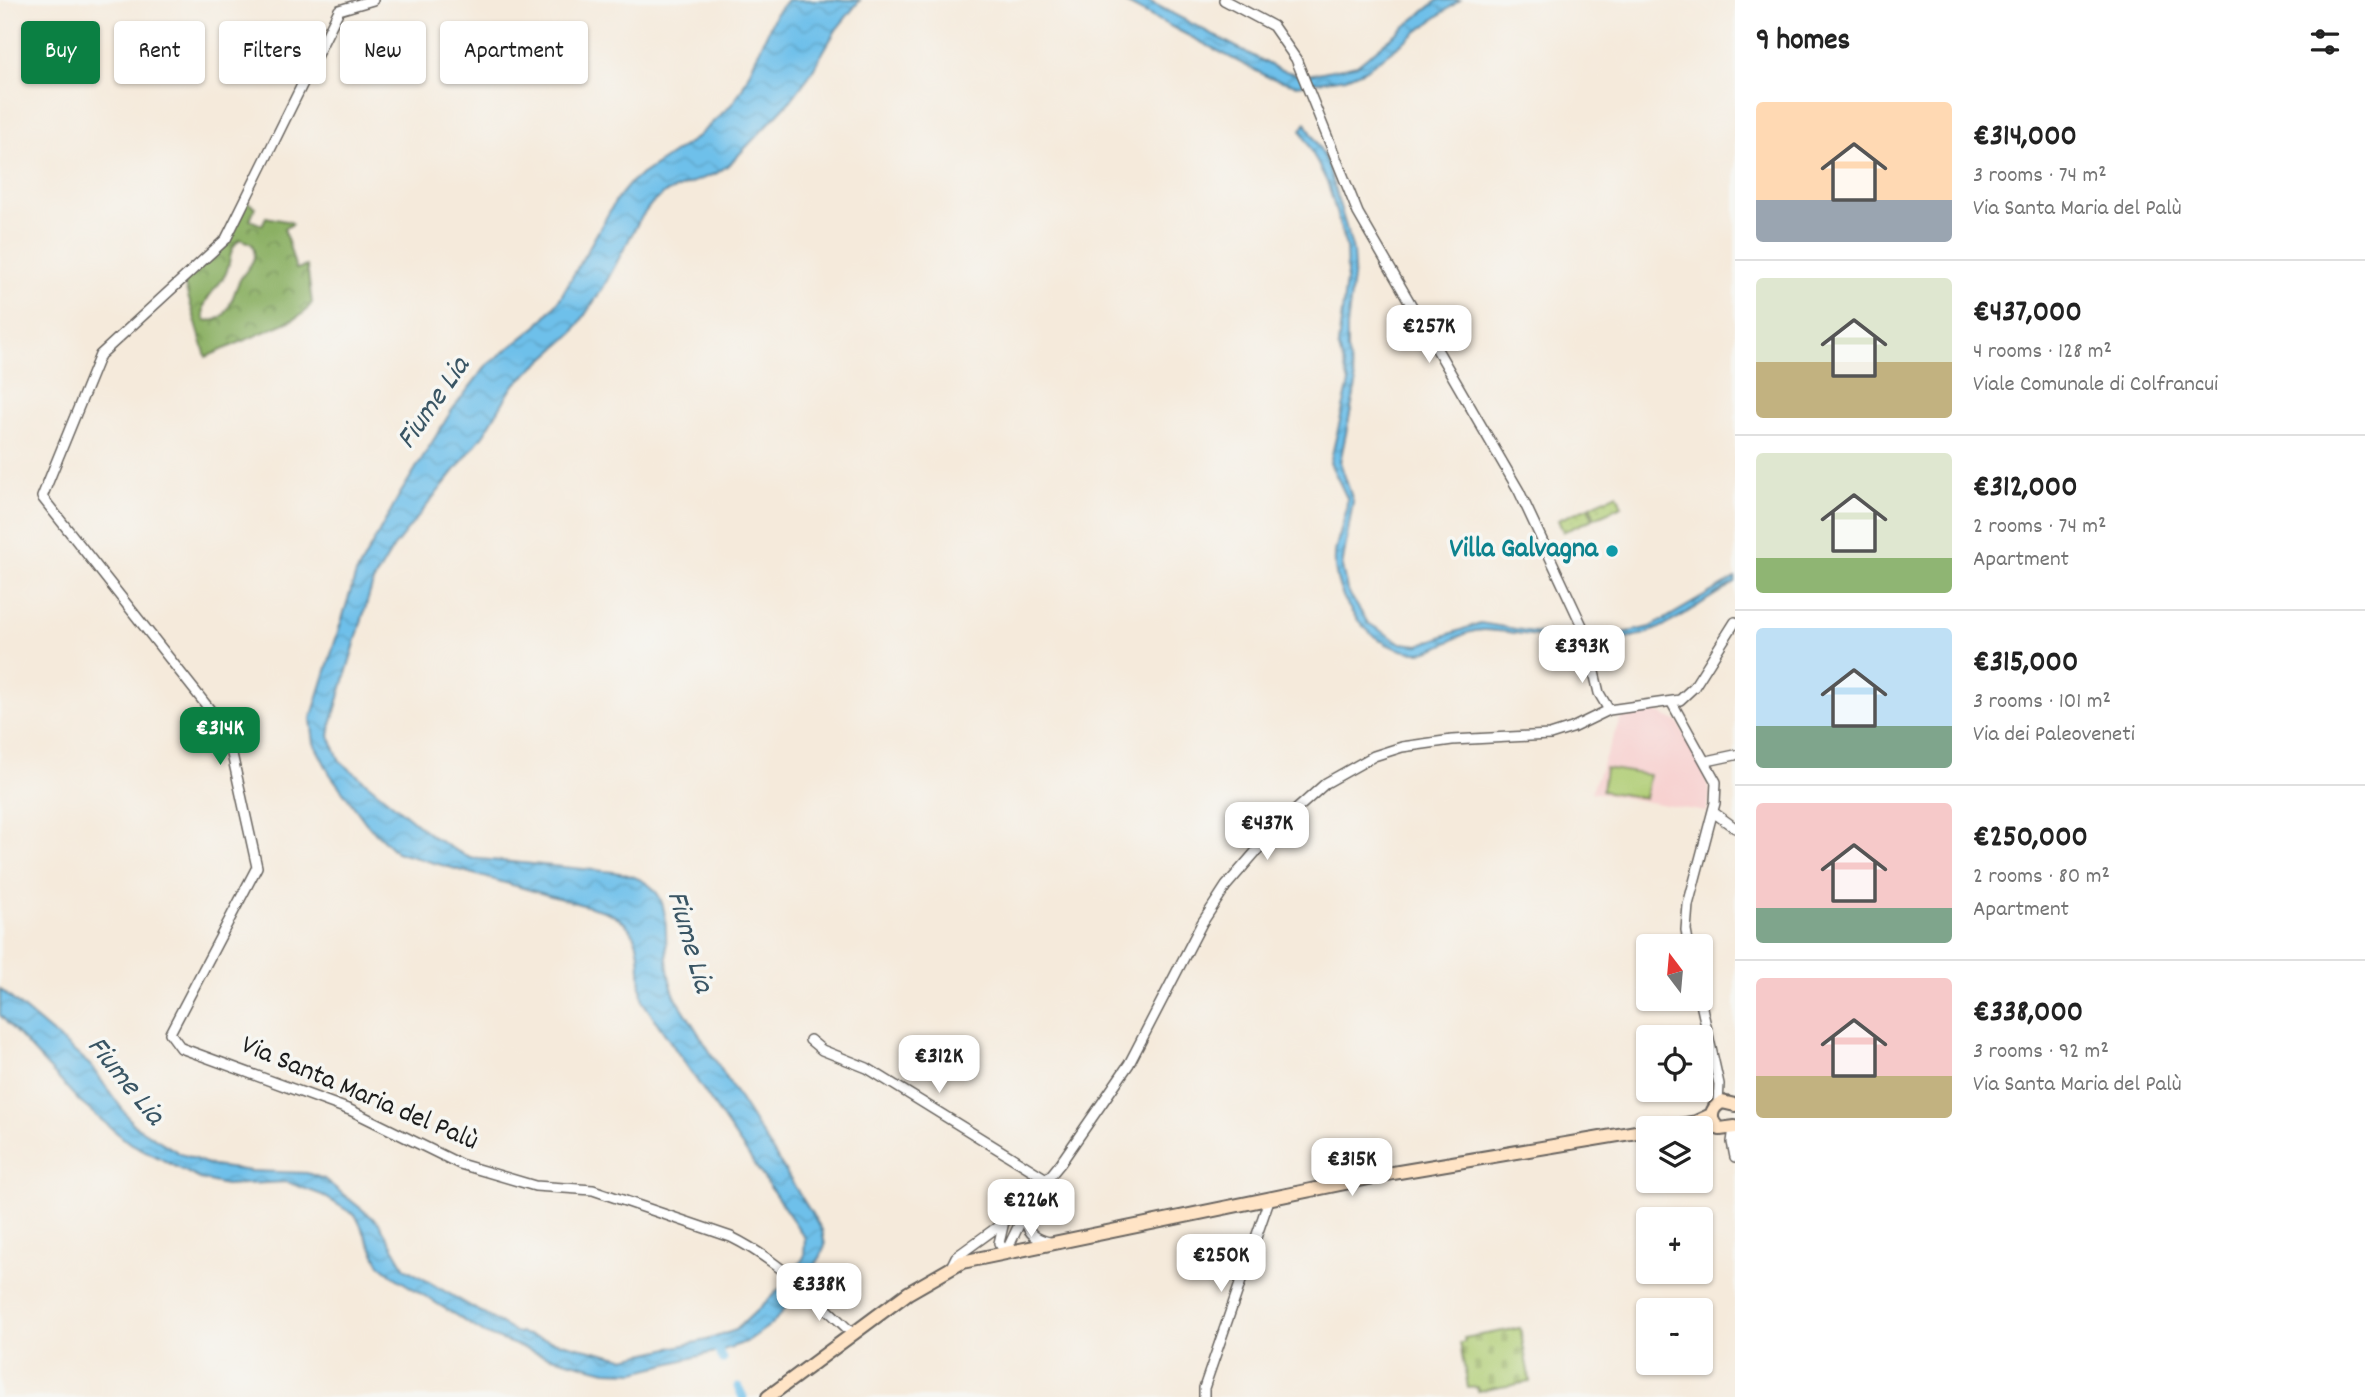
<!DOCTYPE html>
<html lang="en">
<head>
<meta charset="utf-8">
<style>
	body { margin:0; font-family:Dekko,sans-serif; background:#f2f2f2; color:#222; height:100vh; display:flex; flex-direction:column; font-size:26px; white-space:nowrap }
	* { box-sizing:border-box; margin:0 }
	p { font-size:23px; color:#767676 }
	.icon { flex:none; width:38px; height:38px; fill:none; stroke:currentColor; stroke-width:2; stroke-linecap:round; stroke-linejoin:round }
	.map { position:relative; flex:1; overflow:hidden }
	.sheet { display:flex; flex-direction:column; background:#fff; width:630px }
	.sheet>* { flex:none }
	.top-card { position:absolute; left:21px; top:21px; width:665px; height:63px; display:flex; gap:14px }
	.needle { width:46px; rotate:344deg }
	.tools { position:absolute; left:1636px; top:934px; display:grid; gap:14px }
	.tools a { display:grid; place-items:center; width:77px; height:77px; border-radius:7px; background:#fff; box-shadow:0 2px 5px #0004; font-size:35px }
	.price { position:absolute; translate:-50% -60px; padding:0 16px; border-radius:14px; background:#fff; color:#222; font-size:23px; line-height:46px; filter:drop-shadow(0 2px 4px #0008) }
	.price::after { content:''; position:absolute; left:50%; top:42px; width:21px; height:16px; margin-left:-10px; background:inherit; clip-path:polygon(0 0,100% 0,50% 100%) }
	.price.current { background:#0b8043; color:#fff }
	ul { padding:0; list-style:none }
	li { display:flex; align-items:center; gap:21px; height:175px; padding:0 21px }
	li+li { border-top:2px solid #e0e0e0 }
	li span { display:grid; place-items:center; flex:none; width:196px; height:140px; border-radius:7px; color:#555 }
	li>.icon { margin-inline-start:auto }
	span .icon { width:84px; height:84px; fill:#fffc; stroke-width:1 }
	li b { font-size:30px }
	h2 { display:flex; justify-content:space-between; align-items:center; height:84px; padding:0 21px; font-size:30px }
	.chip { padding:0 24px; border-radius:7px; background:#fff; box-shadow:0 2px 5px #0004; font-size:24px; line-height:63px }
	.chip.current { background:#0b8043; color:#fff }
	main { display:flex; flex:1; min-height:0 }
	.map>svg:first-child { display:block }
</style>
</head>
<body>
<main>
<div class="map">
<svg width="1735" height="1397" viewBox="0 0 1735 1397">
	<defs>
		<pattern id="forest-crowns" width="20" height="18" patternUnits="userSpaceOnUse" patternTransform="scale(1.75)"><rect width="20" height="18" fill="#8bb064"/><path d="M2 6a3 3 0 1 1 6 0M12 15a3 3 0 1 1 6 0" fill="none" stroke="#718e52"/></pattern>
		<pattern id="cemetery-stones" width="16" height="16" patternUnits="userSpaceOnUse" patternTransform="scale(1.75)"><rect width="16" height="16" fill="#afcc72"/><path d="M2 7V4a2 2 0 0 1 4 0v3zM10 15v-3a2 2 0 0 1 4 0v3z" fill="#96af62"/></pattern>
		<pattern id="park-dots" width="8" height="8" patternUnits="userSpaceOnUse" patternTransform="scale(1.75)"><rect width="8" height="8" fill="#afcc72"/><path d="M2 2h.1M6 6h.1" fill="none" stroke="#96af62" stroke-width="1.8" stroke-linecap="round"/></pattern>
		<pattern id="water-waves" width="16" height="10" patternUnits="userSpaceOnUse" patternTransform="scale(1.75)"><rect width="16" height="10" fill="#6ec0ea"/><path d="M0 5q4-4 8 0t8 0" fill="none" stroke="#5fa4c8"/></pattern>
	</defs>
	<rect width="100%" height="100%" fill="#f6f6f2"/>
	<filter id="ink" filterUnits="userSpaceOnUse"><feTurbulence type="fractalNoise" baseFrequency=".0143" numOctaves="2"/><feDisplacementMap in="SourceGraphic" scale="14" xChannelSelector="R" yChannelSelector="G"/><feConvolveMatrix kernelMatrix="1 2 1 2 8 2 1 2 1" color-interpolation-filters="sRGB"/></filter>
	<filter id="wash" filterUnits="userSpaceOnUse"><feTurbulence type="fractalNoise" baseFrequency=".00686" numOctaves="4" result="noise"/><feDisplacementMap in="SourceGraphic" scale="28" xChannelSelector="R" yChannelSelector="G"/><feGaussianBlur stdDeviation="1.57" result="paint"/><feColorMatrix in="noise" values="0 0 0 0 0 0 0 0 0 0 0 0 0 0 0 0 0 1.4 0 .05"/><feComposite in="paint" operator="in"/></filter>
	<g filter="url(#wash)">
		<rect width="100%" height="100%" fill="#f5eadb"/>
		<path fill="#f7d0cf" d="M1657,712L1678,722L1703,769L1710,795L1706,812L1591,792L1623,713Z"/>
		<path fill="#afcc72" stroke="#667447" stroke-width="2" d="M1605,768L1649,775L1645,798L1602,791Z"/>
		<path fill="url(#forest-crowns)" stroke="#546640" stroke-width="2" fill-rule="evenodd" d="M247,202L255,207L250,220L262,225L266,217L291,222L292,225L284,228L296,269L307,266L312,303L304,313L292,320L206,357L183,279L215,250ZM240,239L252,244C259,259 249,266 241,278C231,294 231,325 205,320C198,301 217,290 225,275C232,262 227,250 240,239Z"/>
		<path fill="url(#cemetery-stones)" stroke="#667447" stroke-width="2" d="M1520,1328L1530,1382L1478,1391L1477,1387L1468,1388L1460,1343L1465,1342L1464,1338Z"/>
		<path fill="url(#park-dots)" stroke="#667447" stroke-width="2" d="M1617,494L1622,506L1595,518L1590,506Z
			M1588,507L1593,519L1563,532L1558,520Z"/>
		<path fill="url(#water-waves)" stroke="#456e83" stroke-width="2" d="M787,0H860L836,30L809,76L791,100L731,163L717,173L665,193L652,203L640,219L603,288L572,334L513,386L484,434L393,548L373,582L331,725L329,736L340,761L433,837L455,850L470,858L614,872C692,884 652,940 675,996L822,1230L825,1245L821,1256L800,1289L773,1323L746,1342L723,1350L635,1372L606,1371L540,1354L486,1334L396,1278L380,1265L356,1216L322,1195L287,1182L225,1185L200,1179L128,1142L80,1102L0,1015V989L90,1065L134,1125L179,1153L213,1166L251,1171L307,1173L324,1179L379,1223L405,1268L515,1332L624,1358L707,1340L736,1330L788,1281L804,1257L805,1238L643,1002C635,963 651,929 604,911L396,852L366,823L330,774L314,743L311,719L356,574L400,494L452,410L486,366L537,326L558,302L616,200L632,181L696,138L731,105L742,89L776,13Z
			M1120,0H1147L1278,69L1303,76L1357,65L1438,0H1460L1367,69L1346,78L1296,85L1268,77Z
			M1306,123L1327,162L1353,251L1354,269L1347,327V350L1356,385L1340,462L1353,501L1342,567L1347,590L1368,623L1401,643L1419,645L1480,623L1586,641L1651,627L1735,578V583C1708,597 1685,617 1657,629C1600,655 1544,633 1485,630C1461,629 1444,650 1420,652C1373,654 1331,599 1335,554C1337,535 1348,517 1347,498L1330,463L1349,383L1338,345L1347,273L1346,247L1328,184L1301,130Z"/>
		<g fill="none" stroke-linecap="round" stroke-linejoin="round">
			<path stroke="#6ec0ea" stroke-width="9" d="M714,1342L723,1359
				M738,1387L743,1397"/>
		</g>
	</g>
	<g filter="url(#ink)">
		<g fill="none" stroke-linecap="round" stroke-linejoin="round">
			<defs>
				<path id="minor" d="M373,0L339,10L226,239L100,355L42,497L222,725L230,745L257,867L170,1033L181,1048L350,1110L460,1164L535,1186L593,1190L731,1237C778,1260 816,1299 853,1334
					M1224,0L1273,26L1296,59L1358,213L1519,491L1584,630L1599,693L1609,710
					M1672,703L1716,782L1715,803L1688,905L1686,930L1689,947
					M1707,761L1735,755
					M1713,812L1735,828
					M1700,999L1719,1084L1718,1104
					M810,1040L822,1050L867,1068L1048,1180
					M1734,1128L1732,1142L1735,1157
					M1026,1217C1026,1232 1035,1239 1049,1242
					M1003,1226L999,1243L1006,1252L1028,1206
					M951,1267L956,1257L1025,1207L1060,1164L1129,1064L1202,923L1226,886L1279,825L1326,783L1374,756L1402,747L1452,740L1550,735L1572,728L1609,710L1680,700L1694,687L1735,622
					M1204,1397V1388L1270,1197"/>
				<path id="secondary" d="M1735,1105L1722,1102C1710,1108 1708,1121 1720,1129L1735,1127
					M1657,1129L1696,1122L1711,1115
					M768,1397L908,1293L962,1262L1393,1173L1648,1130"/>
			</defs>
			<use href="#minor" stroke="#68645f" stroke-width="12"/>
			<use href="#secondary" stroke="#68645f" stroke-width="16"/>
			<use href="#minor" stroke="#fff" stroke-width="9"/>
			<use href="#secondary" stroke="#ffe4c6" stroke-width="12"/>
		</g>
	</g>
	<circle fill="#0f9aa8" stroke="#f6f6f2" stroke-width="2.5" cx="1612" cy="551" r="7"/>
	<g text-anchor="middle" dominant-baseline="central" stroke-width="7" stroke-linejoin="round" paint-order="stroke">
		<g font-size="28" font-weight="bold" fill="#0d838f" stroke="#f6f6f2" text-anchor="end">
			<text x="1598" y="551">Villa Galvagna</text>
		</g>
		<g font-size="28" fill="#1c1c1c" stroke="#f6f6f2">
			<text transform="translate(359 1095) rotate(23)">Via Santa Maria del Palù</text>
		</g>
		<g font-size="30" font-style="italic" fill="#395564" stroke="#f6f6f2">
			<text transform="translate(435 404) rotate(-55)">Fiume Lia</text>
			<text transform="translate(688 942) rotate(74)">Fiume Lia</text>
			<text transform="translate(124 1082) rotate(51)">Fiume Lia</text>
		</g>
	</g>
</svg>
<div class="tools">
<a><svg class="needle" viewBox="-14 -14 28 28"><path d="M0-13l5 13h-10z" fill="#e53935"/><path d="M0 13l5-13h-10z" fill="#767676"/></svg></a>
<a><svg class="icon" aria-label="locate" viewBox="0 0 24 24"><circle cx="12" cy="12" r="6"/><path d="M12 2v4M12 18v4M2 12h4M18 12h4"/></svg></a>
<a><svg class="icon" aria-label="layers" viewBox="0 0 24 24"><path d="M12 4l9 5-9 5-9-5zM3 14l9 5 9-5"/></svg></a>
<a>+</a>
<a>−</a>
</div>
<b class="price" style="left:1429px;top:365px">€257K</b>
<b class="price" style="left:1582px;top:685px">€393K</b>
<b class="price current" style="left:220px;top:767px">€314K</b>
<b class="price" style="left:1267px;top:862px">€437K</b>
<b class="price" style="left:939px;top:1095px">€312K</b>
<b class="price" style="left:1352px;top:1198px">€315K</b>
<b class="price" style="left:1031px;top:1239px">€226K</b>
<b class="price" style="left:1221px;top:1294px">€250K</b>
<b class="price" style="left:819px;top:1323px">€338K</b>
<div class="top-card">
<a class="chip current">Buy</a>
<a class="chip">Rent</a>
<a class="chip">Filters</a>
<a class="chip">New</a>
<a class="chip">Apartment</a>
</div>
</div>
<section class="sheet">
<h2>9 homes<svg class="icon" aria-label="filters" viewBox="0 0 24 24"><path d="M4 7h16M4 17h16"/><circle cx="9" cy="7" r="2"/><circle cx="15" cy="17" r="2"/></svg></h2>
<ul>
<li><span style="background:linear-gradient(#ffd9b3 70%,#9aa5b1 0)"><svg class="icon" aria-label="home" viewBox="0 0 24 24"><path d="M3 11l9-7 9 7M6 9v11h12V9"/></svg></span><div><b>€314,000</b><p>3 rooms · 74 m²</p><p>Via Santa Maria del Palù</p></div></li>
<li><span style="background:linear-gradient(#dfe7d0 60%,#c2b280 0)"><svg class="icon" aria-label="home" viewBox="0 0 24 24"><path d="M3 11l9-7 9 7M6 9v11h12V9"/></svg></span><div><b>€437,000</b><p>4 rooms · 128 m²</p><p>Viale Comunale di Colfrancui</p></div></li>
<li><span style="background:linear-gradient(#dfe7d0 75%,#8fb573 0)"><svg class="icon" aria-label="home" viewBox="0 0 24 24"><path d="M3 11l9-7 9 7M6 9v11h12V9"/></svg></span><div><b>€312,000</b><p>2 rooms · 74 m²</p><p>Apartment</p></div></li>
<li><span style="background:linear-gradient(#bfe0f5 70%,#7fa58c 0)"><svg class="icon" aria-label="home" viewBox="0 0 24 24"><path d="M3 11l9-7 9 7M6 9v11h12V9"/></svg></span><div><b>€315,000</b><p>3 rooms · 101 m²</p><p>Via dei Paleoveneti</p></div></li>
<li><span style="background:linear-gradient(#f6c9c9 75%,#7fa58c 0)"><svg class="icon" aria-label="home" viewBox="0 0 24 24"><path d="M3 11l9-7 9 7M6 9v11h12V9"/></svg></span><div><b>€250,000</b><p>2 rooms · 80 m²</p><p>Apartment</p></div></li>
<li><span style="background:linear-gradient(#f6c9c9 70%,#c2b280 0)"><svg class="icon" aria-label="home" viewBox="0 0 24 24"><path d="M3 11l9-7 9 7M6 9v11h12V9"/></svg></span><div><b>€338,000</b><p>3 rooms · 92 m²</p><p>Via Santa Maria del Palù</p></div></li>
</ul>
</section>
</main>
</body>
</html>
